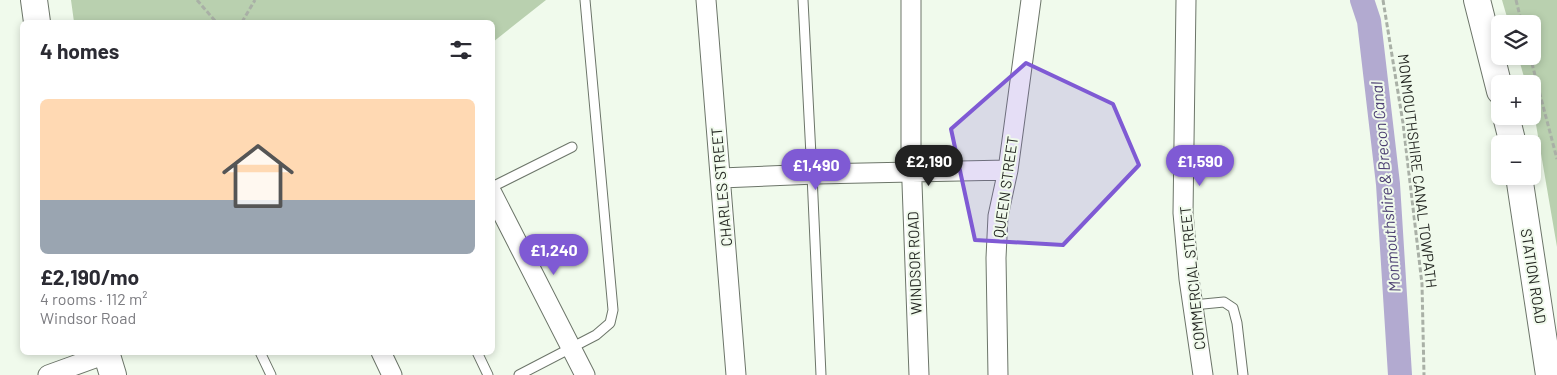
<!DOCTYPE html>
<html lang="en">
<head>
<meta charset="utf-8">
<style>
	body { margin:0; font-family:Barlow,sans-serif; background:#f7f7f7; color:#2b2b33; height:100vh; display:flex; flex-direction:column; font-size:19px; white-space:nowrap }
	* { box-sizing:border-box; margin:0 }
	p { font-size:16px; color:#7c7c81 }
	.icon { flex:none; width:28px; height:28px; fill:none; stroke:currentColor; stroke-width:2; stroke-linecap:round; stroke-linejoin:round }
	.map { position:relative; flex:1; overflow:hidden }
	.sheet { position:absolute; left:20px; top:20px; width:475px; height:335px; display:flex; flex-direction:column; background:#fff; border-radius:8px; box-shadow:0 2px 8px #0003 }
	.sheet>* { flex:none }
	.buttons { position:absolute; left:1491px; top:15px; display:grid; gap:10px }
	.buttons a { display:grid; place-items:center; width:50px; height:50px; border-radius:8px; background:#fff; box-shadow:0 2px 8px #0003; font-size:25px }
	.price { position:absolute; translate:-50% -42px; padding:0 11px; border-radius:18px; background:#7f5ad4; color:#fff; font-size:16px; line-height:32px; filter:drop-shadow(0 1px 2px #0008) }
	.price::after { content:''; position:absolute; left:50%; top:30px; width:15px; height:11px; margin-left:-8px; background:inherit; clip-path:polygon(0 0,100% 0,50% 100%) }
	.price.current { background:#222; color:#fff }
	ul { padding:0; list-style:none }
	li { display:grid; align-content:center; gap:10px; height:265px; padding:0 20px }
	li span { display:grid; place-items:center; height:155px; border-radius:8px; color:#555 }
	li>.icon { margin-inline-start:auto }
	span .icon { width:90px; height:90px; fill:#fffc; stroke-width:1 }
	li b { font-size:21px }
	h2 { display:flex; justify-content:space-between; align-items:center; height:60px; padding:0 20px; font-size:21px }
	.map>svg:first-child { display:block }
</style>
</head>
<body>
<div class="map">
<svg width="1557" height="375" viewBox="0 0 1557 375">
	<rect width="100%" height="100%" fill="#f0faec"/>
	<path fill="#b9d0af" d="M71,0H546L493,42L492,22H74Z
		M1502,0H1557V247L1533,107L1532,84H1526L1518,56H1532V24H1509Z"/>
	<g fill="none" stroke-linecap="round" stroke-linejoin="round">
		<path stroke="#b2aad0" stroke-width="24" d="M1362,0L1369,21L1388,184L1400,375"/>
		<defs>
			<path id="lane" d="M803,0L812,175L821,375
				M492,187L572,147
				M1193,305L1224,302L1233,308L1237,323L1243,375
				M260,352L271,375
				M477,352L488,375
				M519,375L596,335L610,323L613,310L585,0"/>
			<path id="street" d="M706,0L736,375
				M911,0V156L919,375
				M1186,0L1183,213L1189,279L1203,375
				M721,178L816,174L1008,170
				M492,193L585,375
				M381,352L392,375
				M48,375L106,354
				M998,375L996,258L998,216L1008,170L1031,0"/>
			<path id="secondary" d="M34,0L37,22
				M1477,0L1500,91
				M1506,116L1513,144
				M1519,176L1549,375
				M106,352L113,375"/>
		</defs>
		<use href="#lane" stroke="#6c7569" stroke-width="11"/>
		<use href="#street" stroke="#6c7569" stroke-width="21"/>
		<use href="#secondary" stroke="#6c7569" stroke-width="28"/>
		<path stroke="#a9b0a6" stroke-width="3" stroke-dasharray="5 2.5" stroke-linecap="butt" d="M197,0L216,22
			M1383,0L1403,123L1422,284L1424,375
			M1516,0L1522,24
			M242,22L255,0
			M1530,56L1557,159"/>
		<use href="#lane" stroke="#fff" stroke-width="9"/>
		<use href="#street" stroke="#fff" stroke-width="19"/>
		<use href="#secondary" stroke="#fff" stroke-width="26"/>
	</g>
	<path fill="#7f5ad4" fill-opacity="0.2" stroke="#7f5ad4" stroke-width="4" stroke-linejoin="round" d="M1026,63L1113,104L1139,165L1063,245L975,240L951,129Z"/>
	<g text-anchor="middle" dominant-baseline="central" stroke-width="4" stroke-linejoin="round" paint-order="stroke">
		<g font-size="15" fill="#262924" stroke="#f0faec">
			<text transform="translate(1418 171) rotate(83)">MONMOUTHSHIRE CANAL TOWPATH</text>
			<text transform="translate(721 187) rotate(-95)">CHARLES STREET</text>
			<text transform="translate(1005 187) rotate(-82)">QUEEN STREET</text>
			<text transform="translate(914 263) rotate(-92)">WINDSOR ROAD</text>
			<text transform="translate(1534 276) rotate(81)">STATION ROAD</text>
			<text transform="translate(1192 278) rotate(-96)">COMMERCIAL STREET</text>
		</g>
		<g font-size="16" font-style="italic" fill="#4d4073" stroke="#f0faec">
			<text transform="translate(1385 187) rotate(-95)">Monmouthshire &amp; Brecon Canal</text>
		</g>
	</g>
</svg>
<div class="buttons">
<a><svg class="icon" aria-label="layers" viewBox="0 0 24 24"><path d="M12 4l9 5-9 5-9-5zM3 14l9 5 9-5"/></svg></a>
<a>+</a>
<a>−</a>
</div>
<b class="price current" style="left:929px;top:187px">£2,190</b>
<b class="price" style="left:1200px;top:187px">£1,590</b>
<b class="price" style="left:816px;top:191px">£1,490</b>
<b class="price" style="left:554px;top:276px">£1,240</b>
<section class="sheet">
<h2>4 homes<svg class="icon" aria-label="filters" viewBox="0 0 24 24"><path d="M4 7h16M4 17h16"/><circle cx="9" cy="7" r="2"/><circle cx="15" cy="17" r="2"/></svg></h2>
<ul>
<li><span style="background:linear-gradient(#ffd9b3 65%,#9aa5b1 0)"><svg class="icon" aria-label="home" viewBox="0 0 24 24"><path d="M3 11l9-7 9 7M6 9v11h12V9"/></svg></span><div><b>£2,190/mo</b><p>4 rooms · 112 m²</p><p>Windsor Road</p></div></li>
</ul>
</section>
</div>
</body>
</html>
